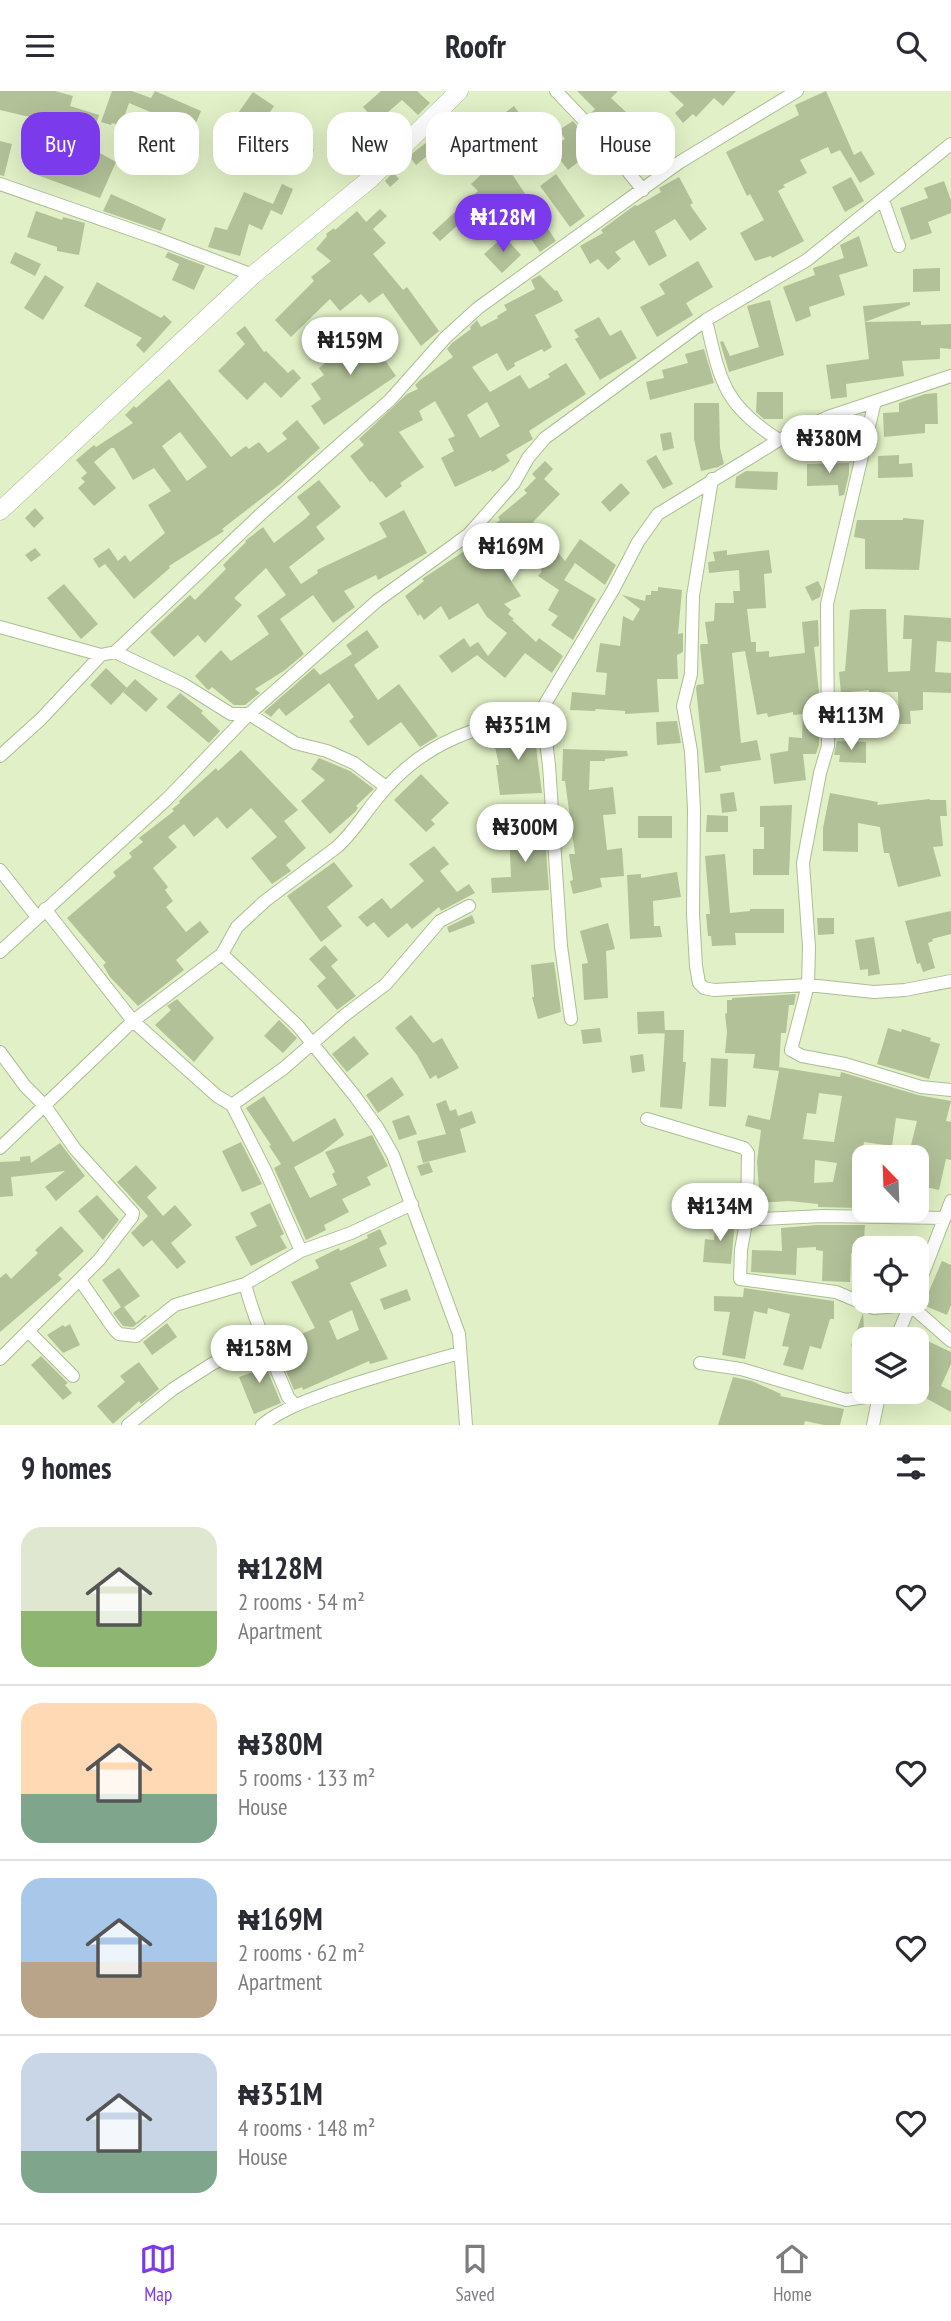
<!DOCTYPE html>
<html lang="en">
<head>
<meta charset="utf-8">
<style>
	body { margin:0; font-family:"PT Sans Narrow",sans-serif; background:#f2f2f3; color:#2b2b33; height:100vh; display:flex; flex-direction:column; font-size:26px; white-space:nowrap }
	* { box-sizing:border-box; margin:0 }
	p { font-size:23px; color:#7c7c81 }
	.icon { flex:none; width:38px; height:38px; fill:none; stroke:currentColor; stroke-width:2; stroke-linecap:round; stroke-linejoin:round }
	.map { position:relative; height:1334px; overflow:hidden }
	.details { display:flex; flex-direction:column; background:#fff; flex:1 }
	.details>* { flex:none }
	.guide { position:absolute; left:21px; top:21px; width:910px; height:63px; display:flex; gap:14px }
	.needle { width:46px; rotate:337deg }
	.controls { position:absolute; left:852px; top:1054px; display:grid; gap:14px }
	.controls a { display:grid; place-items:center; width:77px; height:77px; border-radius:14px; background:#fff; box-shadow:0 7px 28px #0002; font-size:35px }
	.price { position:absolute; translate:-50% -60px; padding:0 16px; border-radius:24px; background:#fff; color:#222; font-size:23px; line-height:46px; filter:drop-shadow(0 2px 4px #0008) }
	.price::after { content:''; position:absolute; left:50%; top:42px; width:21px; height:16px; margin-left:-10px; background:inherit; clip-path:polygon(0 0,100% 0,50% 100%) }
	.price.selected { background:#7c3aed; color:#fff }
	ul { padding:0; list-style:none }
	li { display:flex; align-items:center; gap:21px; height:175px; padding:0 21px }
	li+li { border-top:2px solid #e1e1e2 }
	li span { display:grid; place-items:center; flex:none; width:196px; height:140px; border-radius:21px; color:#555 }
	li>.icon { margin-inline-start:auto }
	span .icon { width:84px; height:84px; fill:#fffc; stroke-width:1 }
	li b { font-size:30px }
	h2 { display:flex; justify-content:space-between; align-items:center; height:84px; padding:0 21px; font-size:30px }
	.tag { padding:0 24px; border-radius:21px; background:#fff; box-shadow:0 7px 28px #0002; font-size:24px; line-height:63px }
	.tag.selected { background:#7c3aed; color:#fff }
	header { display:flex; justify-content:space-between; align-items:center; height:91px; padding:0 21px; background:#fff; font-size:32px; font-weight:700 }
	.tab-bar { display:flex; justify-content:space-around; align-items:center; height:98px; border-top:2px solid #e1e1e2; background:#fff; font-size:19px; color:#7c7c81 }
	.tab-bar a { display:grid; justify-items:center; gap:4px }
	.tab-bar .selected { color:#7c3aed }
	.map>svg:first-child { display:block }
</style>
</head>
<body>
<header><svg class="icon" aria-label="menu" viewBox="0 0 24 24"><path d="M4 6h16M4 12h16M4 18h16"/></svg>Roofr<svg class="icon" aria-label="search" viewBox="0 0 24 24"><circle cx="10" cy="10" r="6"/><path d="M15 15l6 6"/></svg></header>
<div class="map">
<svg width="951" height="1334" viewBox="0 0 951 1334">
	<rect width="100%" height="100%" fill="#e1f0c6"/>
	<path fill="#b2c198" fill-rule="evenodd" d="M0,0H55L73,5L70,15L99,24L89,56L116,71L100,107L29,81L45,39L32,35L34,27L0,19Z
		M112,0H132L151,7L155,0L201,20L193,39L129,12L121,35L112,32L111,34L101,31Z
		M381,0H417L430,12L418,24L402,9L387,22L403,39L393,49L363,16Z
		M577,0H618L611,7L626,21L608,40L590,23L595,18Z
		M669,0H736L723,15L714,7L696,26L693,23L683,32L675,22L684,14Z
		M826,0L854,64L861,60L875,83L860,92L840,59L831,63L828,56L800,69L807,82L783,94L785,96L778,100L804,150L772,167L771,165L755,170L740,142L764,129L750,103L747,105L726,61L799,24L795,14Z
		M253,1L274,15L258,39L236,25Z
		M514,15L547,60L529,72L498,27Z
		M475,22L477,25L416,74L409,65L446,36Z
		M573,30L596,57L568,79L551,57L565,48L559,39Z
		M642,35L658,52L642,66L626,50Z
		M136,42L167,53L164,61L190,71L186,83L128,62Z
		M0,50L12,53L4,85L0,84Z
		M292,51L314,58L308,77L286,70Z
		M498,68L512,83L556,150L540,161L509,116L500,123L487,108L440,150L432,142L478,100L471,93Z
		M393,81L399,88L390,96L385,90Z
		M556,83L585,125L570,136L540,95Z
		M679,86L693,112L690,114L707,138L690,150L675,128L655,140L667,165L649,175L634,149L615,161L621,168L608,179L598,168L590,173L580,155L603,142L601,139L635,114L637,115L661,101L659,97Z
		M851,86L864,110L845,121L832,96Z
		M944,90L951,109V122L928,131L932,142L911,149L900,117L928,107L924,97Z
		M282,93L293,98L282,124L271,119L262,139L249,133L240,165L208,156L215,136L227,139L244,101L273,113Z
		M111,103L166,128L161,140L103,120Z
		M380,118L387,125L373,138L386,152L373,163L403,199L407,196L439,240L421,255L383,202L369,212L361,203L340,220L330,208L291,246L275,229L314,190L311,186L331,170L316,158L327,145L326,143L334,137L335,139L357,120L366,131Z
		M36,120L62,129L63,126L85,132L79,164L57,160V156L27,146Z
		M504,145L521,164L502,182L484,163Z
		M859,145L868,175L839,184L845,204L809,216L811,225L796,231L783,196L815,184L813,177L844,167L840,154Z
		M15,161L41,173L35,185L10,172Z
		M168,161L205,175L194,199L172,189L179,173L165,166Z
		M698,170L713,196L686,212L693,224L657,246L640,216L665,203L659,193Z
		M940,177V200L913,201V178Z
		M45,184L64,196L43,229L24,217Z
		M540,184L555,200L557,199L563,210L535,224L552,256L544,261L542,258L514,272L515,275L507,280L497,262L472,276L490,301L520,284L529,298L550,286L548,283L566,272L586,303L529,340L533,348L506,364L510,370L492,381L491,379L455,396L441,367L454,360L448,348L455,345L435,310L419,320L423,329L399,341L424,376L400,392L402,395L386,407L372,390L370,391L350,365L364,354L359,348L407,303L418,298L415,294L420,289L453,266L447,258L452,252L471,238L470,236L477,229L481,236L498,227L497,225L507,219L504,214L535,198L531,189ZM487,311L500,335L480,347L467,324Z
		M97,191L161,227L164,224L172,231L144,262L136,254L142,247L84,215Z
		M770,209L784,264L729,281L720,251L723,250L730,265L759,256L747,215Z
		M910,211V214L865,231L921,230V234L951,233V258L940,257V268L902,270L904,285L846,293L847,306L831,308L826,274L869,268L863,215Z
		M599,226L610,245L621,239L637,267L600,289L575,248L579,246L574,239Z
		M245,235L264,261L266,260L288,282L293,278L301,287L281,307L265,291L247,309L218,280L245,253L236,242Z
		M364,239L396,285L324,334L311,315L321,308L311,293L324,284L319,277L342,258L338,253Z
		M704,258L714,292L650,309L646,291L664,287L662,279L688,272L685,263Z
		M169,288L231,366L246,355L249,358L259,351L268,362L287,348L282,342L297,329L320,357L279,394L222,438L224,440L169,475L170,477L134,508L105,473L99,477L93,468L109,457L118,470L125,464L130,471L165,442L148,414L171,400L154,377L133,389L114,357H111L94,371L116,397L94,415L78,397L85,391L81,387L87,382L76,369L94,354L96,356L133,332L125,324L134,315L136,317ZM180,341L207,376L187,390L162,355Z
		M757,301H783V328H764L756,321Z
		M937,302L938,333H925V342L884,346L883,322L899,321V312L925,303Z
		M694,312H719L720,357L724,373L718,376L701,380L694,348Z
		M671,341L674,357L663,360L660,343Z
		M656,364L673,393L663,398L646,370Z
		M899,364V373L912,372L913,386L878,387V365Z
		M545,370L553,378L544,388L560,403L533,431L565,470L580,448L616,474L605,494L575,472L564,489L596,508L573,549L551,534L558,525L548,519L559,499L538,485L542,480L524,458L501,475L521,505L504,513L511,519L508,523L514,528L512,529L536,551L539,547L563,565L552,582L525,562L505,587L477,564L452,582L439,565L464,547L470,556L478,551L488,565L507,542L487,526L478,512L449,529L441,515L424,529L420,523L418,525L405,505L424,490L422,488L475,453L474,450L481,443L500,429L498,426L527,402L524,399L536,387L532,383Z
		M849,372V383L844,404L839,405L838,394L807,395V373Z
		M746,380L778,381L777,399L735,397L736,386Z
		M319,389L341,416L316,436L325,448L289,476L301,493L318,482L317,479L387,446L379,432L404,419L427,462L378,489L376,484L344,500L355,516L333,532L313,504L280,528L304,563L285,579L255,598L260,602L245,614H234L212,596L209,599L207,598L195,585L221,559L231,570L269,543L257,525L286,504L266,477L234,507L242,514L205,552L198,544L174,566L150,541L190,504L195,509L226,478L223,474L246,451L245,450L263,436L274,452L305,428L310,423L297,406Z
		M621,392L630,402L610,421L601,411Z
		M35,417L44,427L34,437L25,427Z
		M903,427L924,429L919,479L865,478V448L854,446L857,429H903Z
		M35,457L41,464L31,471L25,464Z
		M727,459V464L769,459L772,482L764,483L766,517L747,518L751,551H756V561L769,560V566L805,562L802,531L818,529L819,555L814,556L819,601V654L816,663H803L806,689L774,693L770,663L788,660L789,646L802,647L803,623L793,624V621L768,626L767,622L757,624L745,560L732,562L741,652L757,649L761,669L720,675L721,680L705,682L696,597L697,594L704,593L700,555L701,553H708L705,531L714,530L715,512H734L733,500H740L739,479L709,482L708,471L715,470L713,461Z
		M818,490L822,498L820,506L812,510L805,496Z
		M64,493L98,533L81,548L47,507Z
		M658,496L682,499L678,543L683,542V561L677,564L678,588H657L659,621L625,623V620L596,618L595,620L570,619L572,601L605,604L607,582L596,581L600,552L620,555L623,525L633,530L640,518L622,504L645,510L646,504H651V500H658Z
		M862,518H886L888,581L910,580L912,548H903L904,524L951,527V551L937,550L935,581L951,582V602L923,601V619L910,620L911,633H899L898,601H869V599L841,602L839,581L845,580L850,519Z
		M367,539L379,556L354,574L378,609L399,593L438,645L420,656L401,631L368,655L349,630L354,626L329,592L286,625L279,617L271,626L264,621L314,577L320,584L352,563L346,554Z
		M106,577L127,597L111,614L90,594Z
		M135,588L158,608L146,621L123,601Z
		M180,602L203,620L201,622L220,640L209,652L166,616Z
		M677,630L681,652L657,654L656,631Z
		M533,633L542,702L500,704L496,674H499L492,643Z
		M837,650L866,651V672L839,671L840,664H834Z
		M563,658L627,660L628,665L605,668V670H590L589,699L613,696L616,723L603,724L607,759L622,757L624,785L600,787L602,796L573,803L570,790L573,789L569,763H575L565,690H562Z
		M241,659L298,719L284,730L306,757L286,774L291,780L272,793L251,767L277,746L251,717L227,738L217,726L194,746L184,733L168,746L177,756L153,777L168,796L165,799L173,810L166,816L186,841L200,830L209,841L176,869L184,879L138,915L110,886L103,874L106,872L67,827L116,785L113,781L132,766L129,762L143,751L139,747L174,720L172,718L180,712L179,710L216,677L218,680Z
		M319,667L350,680L374,698L356,715L358,717L355,721L330,743L301,710L325,689L311,678Z
		M421,683L449,712L431,729L435,733L426,741L394,709Z
		M734,701L737,720L722,722L720,703Z
		M830,702L878,711L877,714L930,708V709H946L947,725H940L943,755L933,756L941,785L898,796L889,762H884L880,736L858,732V761L823,760V737Z
		M792,714L789,784H753V758H764V736H760V715Z
		M707,724L728,725V741H706Z
		M638,725H672V747H638Z
		M537,737L538,748L545,747L549,799L492,802L491,787L511,786L509,739Z
		M434,755L449,773L440,780L457,801L469,793L475,802L441,820L439,816L412,838L407,832L388,847L374,831L367,836L358,826L382,807L391,818L424,790L409,773Z
		M725,763L730,822L750,820V818H784V842H735L736,854L712,855L711,845H708L706,823H710L705,765Z
		M334,771L353,795L327,816L342,835L321,851L287,805Z
		M677,781L681,806L653,810L654,835H660L662,846L630,848L627,784L641,783V787Z
		M951,820V843L932,848L933,850L928,852L935,877L923,881L920,872L917,873L905,830Z
		M472,824L475,832L449,842L447,836Z
		M817,827H834V843L818,844Z
		M608,832L615,858L606,860L608,907L584,909L582,873L588,872L580,840Z
		M874,846L880,883L868,885V878L860,879L855,849Z
		M325,854L338,869L331,875L356,905L337,919L317,895L326,887L309,868Z
		M554,871L561,921L538,928L532,906H534L531,874Z
		M796,903L794,914H789L786,942H781L779,979V976L840,986L841,981L918,1004L951,1010L946,1030L951,1031V1069L946,1068L939,1099L917,1094V1066H908L917,1030L896,1027L892,1055L864,1051L860,1082L861,1117L818,1116V1113L789,1110L760,1112L757,1071L761,1039L745,1035L748,1024L770,1029L779,980L753,977L755,963L725,962L727,941L725,923L727,922V909H732V907ZM819,1002L842,1005L834,1051L803,1048L807,1022L816,1023ZM815,1069L837,1072L833,1091L814,1092Z
		M177,908L214,947L194,971L155,934L171,919L167,915Z
		M664,920L665,942L638,943L637,921Z
		M411,924L433,952L442,947L459,977L438,988L436,984L430,988L417,964L395,937Z
		M279,929L297,947L283,962L264,945Z
		M600,937L602,951L583,953L581,939Z
		M888,937L901,941L902,938L931,947L930,950L940,953L929,988L877,973Z
		M665,939H684L683,971H686L682,1018L660,1016Z
		M354,945L369,963L347,981L332,963Z
		M643,963L645,980L632,982L630,965Z
		M711,967L728,968L726,1016L709,1015Z
		M392,986L404,1004L378,1022L366,1004Z
		M264,1005L293,1051L335,1027L344,1044L322,1061L294,1076L310,1107L337,1094L332,1083L335,1081L325,1061L372,1044L388,1075L367,1086L371,1094L342,1108L349,1121L324,1134L326,1139L306,1149L274,1077L281,1073L269,1055L271,1054L246,1017Z
		M446,1009L450,1020L456,1018L458,1025L472,1020L476,1032L460,1038L466,1061L423,1072L417,1050L446,1043L436,1013Z
		M409,1024L417,1043L399,1049L392,1030Z
		M241,1051L262,1093L242,1101L222,1060Z
		M60,1052L85,1085L56,1110L45,1096L65,1080L11,1086L13,1105L0,1106V1071L20,1070V1066L30,1065L31,1072Z
		M429,1071L433,1081L421,1085L417,1075Z
		M136,1074L157,1097L147,1106L163,1125L175,1114L192,1134L171,1152L186,1171L177,1178L152,1149L143,1156L131,1142L148,1125L117,1091Z
		M97,1104L119,1129L103,1149L78,1120Z
		M270,1112L284,1143L280,1145L287,1157L251,1175L235,1146L257,1135L250,1122Z
		M716,1128L735,1130L731,1173L703,1171L705,1148L714,1149Z
		M817,1134H865L863,1163L851,1162L850,1191L822,1190L823,1160L816,1159V1156L797,1157L796,1184L751,1181L752,1159L782,1160L781,1137Z
		M61,1135L84,1160L58,1184L62,1188L0,1241V1187L6,1182L11,1188L38,1162L35,1159Z
		M380,1138L387,1153L379,1157L387,1175L350,1192L388,1268L370,1273L369,1270L303,1299L302,1296L294,1299L274,1251L290,1244L292,1247L315,1237L291,1191L319,1177L315,1169L339,1157L340,1160L368,1147L367,1144ZM352,1219L359,1239L337,1249L329,1230Z
		M942,1170L951,1174V1214L947,1224L923,1214Z
		M119,1177L140,1205L124,1216L136,1232L145,1224L147,1225L133,1236L123,1235L113,1222L121,1216L102,1189Z
		M744,1197L834,1210V1228H830L821,1258L810,1255L803,1279L783,1274L789,1256L782,1255L790,1223L768,1217L767,1223L754,1220L745,1268L722,1264L730,1221L714,1220V1205L743,1206Z
		M407,1198L411,1209L384,1219L380,1208Z
		M863,1222L864,1237L888,1245L887,1248H864V1260L851,1255Z
		M167,1232L177,1246L152,1264L143,1251Z
		M70,1233L80,1254L63,1262L47,1244L63,1234L65,1236Z
		M917,1245L951,1261V1273L941,1295L951,1300V1321L922,1305L919,1312L892,1300H917Z
		M259,1259L281,1312L254,1323L239,1286L253,1281L246,1266Z
		M41,1265L68,1292L65,1294L72,1302L63,1309L31,1274Z
		M139,1271L159,1298L141,1313L139,1310L113,1333L97,1315L125,1291L120,1285Z
		M733,1286L752,1290L781,1303L780,1305L844,1318L840,1334H824L805,1330L804,1334H718Z"/>
	<g fill="none" stroke-linecap="round" stroke-linejoin="round">
		<defs>
			<path id="minor" d="M556,0L600,46L643,99
				M0,93L155,147L253,184
				M883,109L899,155
				M706,229C720,289 723,314 779,349
				M875,310L827,513L828,655L820,682L803,772L809,856L808,894L791,959L802,965L845,973L921,996L951,999
				M712,388L693,505L691,583L683,615L691,660L694,718L693,823L696,875L699,892L704,897L714,899L808,894L874,901L905,899L951,890
				M0,536L101,564L115,561L183,593L231,623H249L295,652L327,660L354,672L386,696
				M115,561L262,422L390,309L446,246L478,217L680,71L797,0
				M539,623L545,643L549,674L561,855L571,928
				M0,665L41,628L101,564
				M0,779L37,826
				M45,818L133,930L217,1005L232,1014L266,1081L301,1160
				M0,861L167,708L249,623L335,547L377,510L469,443L514,392L528,367L545,347L706,229L807,169L951,53
				M222,863L298,935L354,1004L377,1036L393,1064L459,1243L466,1334
				M0,961L25,995L45,1015L75,1058L133,1122L132,1126L99,1169L0,1268
				M232,1014L284,977L345,924L386,893L440,830L469,815
				M647,1028L744,1057L748,1062L747,1126L762,1128L823,1125L945,1127
				M0,1057L133,930L222,863L237,836L265,810L337,756C356,739 368,716 386,697C429,649 478,635 539,623L613,499L638,451L658,423L779,349L828,326L951,285
				M747,1126L741,1159L740,1188L836,1201L874,1217L910,1214L951,1250
				M80,1189L114,1238L119,1243L136,1245L175,1214L245,1193
				M917,1198L951,1110
				M29,1241L73,1285
				M896,1248L912,1209
				M700,1272L741,1278L846,1309L879,1304
				M295,1314L288,1306C273,1269 255,1232 245,1193L301,1160L351,1142L412,1113
				M128,1334L173,1298L212,1273L264,1247
				M262,1334C282,1318 306,1310 330,1301C373,1286 416,1274 460,1262
				M873,1334L880,1300"/>
			<path id="secondary" d="M0,420L253,184L370,88L459,0"/>
		</defs>
		<use href="#minor" stroke="#aebd95" stroke-width="14"/>
		<use href="#secondary" stroke="#aebd95" stroke-width="19"/>
		<use href="#minor" stroke="#fff" stroke-width="12"/>
		<use href="#secondary" stroke="#fff" stroke-width="18"/>
	</g>
</svg>
<div class="controls">
<a><svg class="needle" viewBox="-14 -14 28 28"><path d="M0-13l5 13h-10z" fill="#e53935"/><path d="M0 13l5-13h-10z" fill="#7c7c81"/></svg></a>
<a><svg class="icon" aria-label="locate" viewBox="0 0 24 24"><circle cx="12" cy="12" r="6"/><path d="M12 2v4M12 18v4M2 12h4M18 12h4"/></svg></a>
<a><svg class="icon" aria-label="layers" viewBox="0 0 24 24"><path d="M12 4l9 5-9 5-9-5zM3 14l9 5 9-5"/></svg></a>
</div>
<b class="price selected" style="left:503px;top:163px">₦128M</b>
<b class="price" style="left:350px;top:286px">₦159M</b>
<b class="price" style="left:829px;top:384px">₦380M</b>
<b class="price" style="left:511px;top:492px">₦169M</b>
<b class="price" style="left:851px;top:661px">₦113M</b>
<b class="price" style="left:518px;top:671px">₦351M</b>
<b class="price" style="left:525px;top:773px">₦300M</b>
<b class="price" style="left:720px;top:1152px">₦134M</b>
<b class="price" style="left:259px;top:1294px">₦158M</b>
<div class="guide">
<a class="tag selected">Buy</a>
<a class="tag">Rent</a>
<a class="tag">Filters</a>
<a class="tag">New</a>
<a class="tag">Apartment</a>
<a class="tag">House</a>
</div>
</div>
<section class="details">
<h2>9 homes<svg class="icon" aria-label="filters" viewBox="0 0 24 24"><path d="M4 7h16M4 17h16"/><circle cx="9" cy="7" r="2"/><circle cx="15" cy="17" r="2"/></svg></h2>
<ul>
<li><span style="background:linear-gradient(#dfe7d0 60%,#8fb573 0)"><svg class="icon" aria-label="home" viewBox="0 0 24 24"><path d="M3 11l9-7 9 7M6 9v11h12V9"/></svg></span><div><b>₦128M</b><p>2 rooms · 54 m²</p><p>Apartment</p></div><svg class="icon" aria-label="heart" viewBox="0 0 24 24"><path d="M12 20l-8-8c-3-5 5-10 8-4 3-6 11-1 8 4z"/></svg></li>
<li><span style="background:linear-gradient(#ffd9b3 65%,#7fa58c 0)"><svg class="icon" aria-label="home" viewBox="0 0 24 24"><path d="M3 11l9-7 9 7M6 9v11h12V9"/></svg></span><div><b>₦380M</b><p>5 rooms · 133 m²</p><p>House</p></div><svg class="icon" aria-label="heart" viewBox="0 0 24 24"><path d="M12 20l-8-8c-3-5 5-10 8-4 3-6 11-1 8 4z"/></svg></li>
<li><span style="background:linear-gradient(#a9c7e8 60%,#b9a48a 0)"><svg class="icon" aria-label="home" viewBox="0 0 24 24"><path d="M3 11l9-7 9 7M6 9v11h12V9"/></svg></span><div><b>₦169M</b><p>2 rooms · 62 m²</p><p>Apartment</p></div><svg class="icon" aria-label="heart" viewBox="0 0 24 24"><path d="M12 20l-8-8c-3-5 5-10 8-4 3-6 11-1 8 4z"/></svg></li>
<li><span style="background:linear-gradient(#c9d6e8 70%,#7fa58c 0)"><svg class="icon" aria-label="home" viewBox="0 0 24 24"><path d="M3 11l9-7 9 7M6 9v11h12V9"/></svg></span><div><b>₦351M</b><p>4 rooms · 148 m²</p><p>House</p></div><svg class="icon" aria-label="heart" viewBox="0 0 24 24"><path d="M12 20l-8-8c-3-5 5-10 8-4 3-6 11-1 8 4z"/></svg></li>
</ul>
</section>
<nav class="tab-bar">
<a class="selected"><svg class="icon" aria-label="map" viewBox="0 0 24 24"><path d="M3 6l6-2 6 2 6-2v14l-6 2-6-2-6 2zM9 4v14M15 6v14"/></svg>Map</a>
<a><svg class="icon" aria-label="saved" viewBox="0 0 24 24"><path d="M7 4h10v16l-5-4-5 4z"/></svg>Saved</a>
<a><svg class="icon" aria-label="home" viewBox="0 0 24 24"><path d="M3 11l9-7 9 7M6 9v11h12V9"/></svg>Home</a>
</nav>
</body>
</html>
